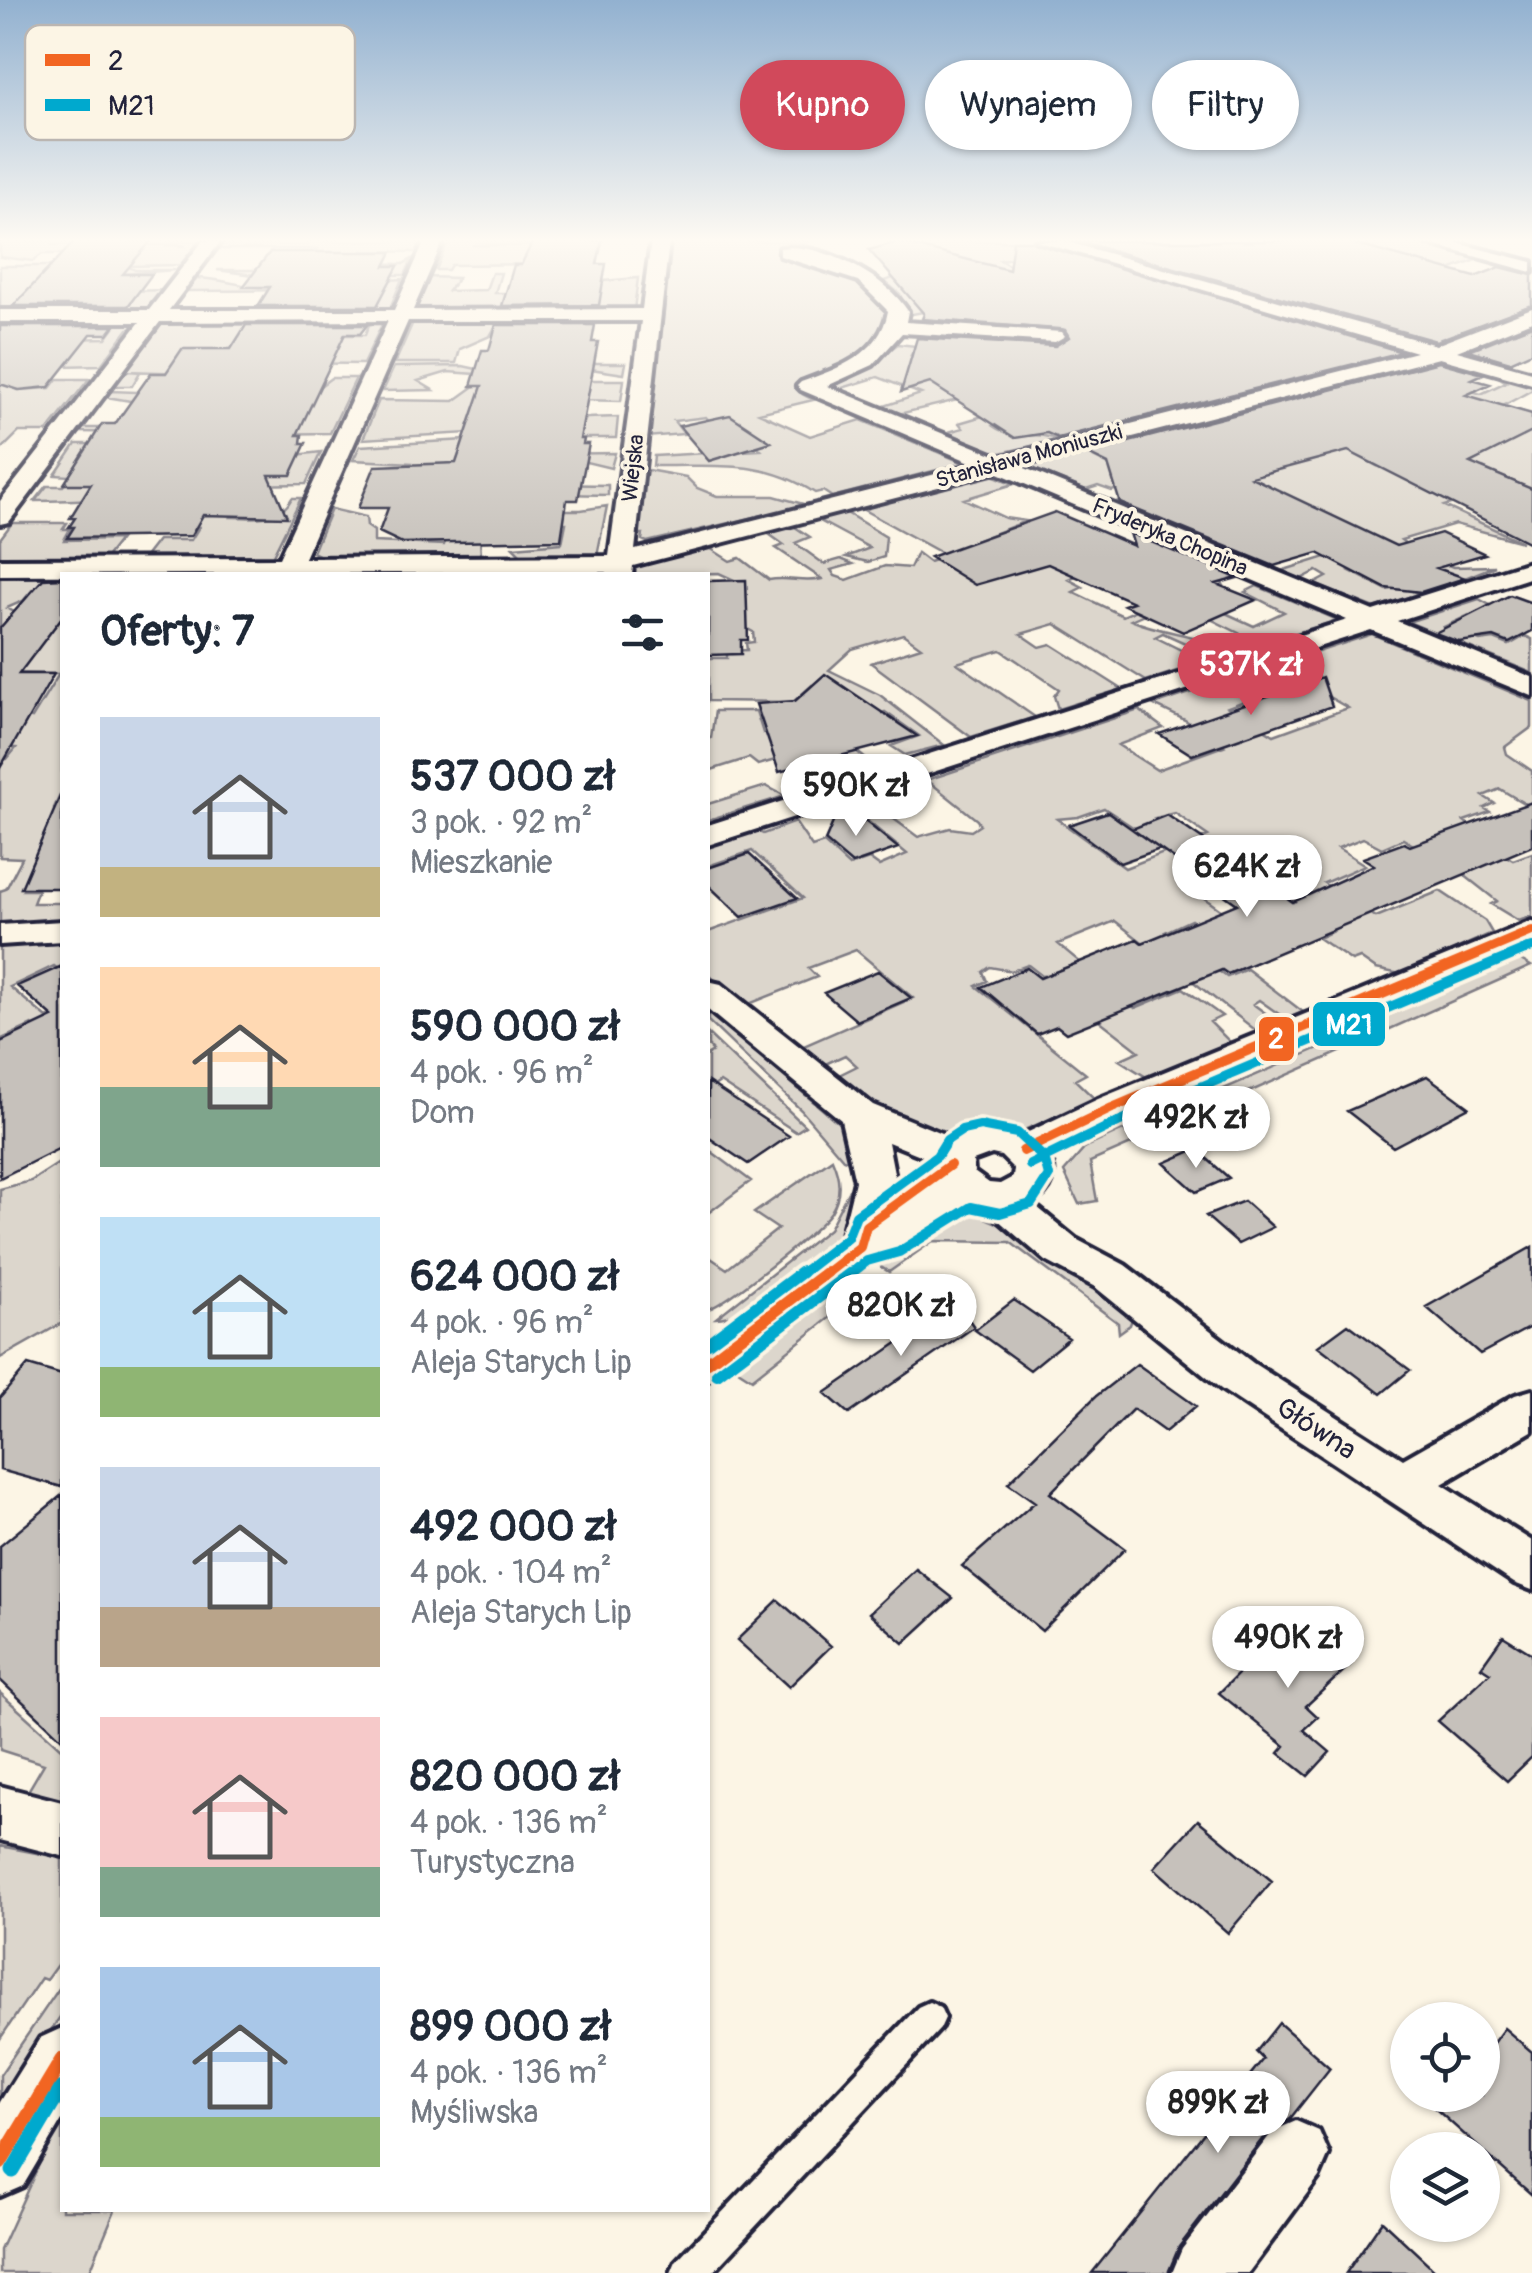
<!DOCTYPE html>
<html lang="pl">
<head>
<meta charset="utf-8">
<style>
	body { margin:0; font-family:Pangolin,sans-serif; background:#f6f6f7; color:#1f2937; height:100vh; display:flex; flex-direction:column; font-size:38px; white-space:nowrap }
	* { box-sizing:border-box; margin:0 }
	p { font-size:32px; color:#747a83 }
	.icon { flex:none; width:55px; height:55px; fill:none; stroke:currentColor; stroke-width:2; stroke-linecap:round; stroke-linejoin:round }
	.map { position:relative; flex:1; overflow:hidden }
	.drawer { position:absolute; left:60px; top:572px; width:650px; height:1640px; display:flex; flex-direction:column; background:#fff; border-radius:0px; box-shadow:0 2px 8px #0004 }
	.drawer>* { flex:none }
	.guide { position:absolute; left:740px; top:60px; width:640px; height:90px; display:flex; gap:20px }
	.tools { position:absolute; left:1390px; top:2002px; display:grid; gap:20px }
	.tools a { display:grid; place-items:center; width:110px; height:110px; border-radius:50%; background:#fff; box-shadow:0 2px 8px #0004; font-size:50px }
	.price { position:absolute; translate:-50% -85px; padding:0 22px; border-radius:35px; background:#fff; color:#222; font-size:32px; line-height:65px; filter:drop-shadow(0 2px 5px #0008) }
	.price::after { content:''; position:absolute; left:50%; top:60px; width:30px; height:22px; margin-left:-15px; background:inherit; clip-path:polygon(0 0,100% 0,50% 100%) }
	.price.active { background:#d1495b; color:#fff }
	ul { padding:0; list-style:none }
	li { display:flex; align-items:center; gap:30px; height:250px; padding:0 40px }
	li span { display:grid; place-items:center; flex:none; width:280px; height:200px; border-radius:0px; color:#555 }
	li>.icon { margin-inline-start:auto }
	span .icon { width:120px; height:120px; fill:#fffc; stroke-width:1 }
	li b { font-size:42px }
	h2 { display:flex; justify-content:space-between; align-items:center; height:120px; padding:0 40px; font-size:42px }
	.tag { padding:0 35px; border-radius:45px; background:#fff; box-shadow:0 2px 8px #0004; font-size:35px; line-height:90px }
	.tag.active { background:#d1495b; color:#fff }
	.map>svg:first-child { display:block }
</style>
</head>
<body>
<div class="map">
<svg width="1532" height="2273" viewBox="0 0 1532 2273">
	<rect width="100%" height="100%" fill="#fcf5e5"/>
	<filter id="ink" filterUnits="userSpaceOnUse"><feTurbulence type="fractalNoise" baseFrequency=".01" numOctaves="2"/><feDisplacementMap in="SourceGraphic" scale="20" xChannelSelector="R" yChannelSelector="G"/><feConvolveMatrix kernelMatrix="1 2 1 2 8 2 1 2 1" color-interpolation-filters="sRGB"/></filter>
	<g filter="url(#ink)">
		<path fill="#dcd6cc" stroke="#7f7c84" stroke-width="2.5" fill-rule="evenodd" d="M0,241H54L52,245L114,241L111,243L186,246L163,241H199L180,265L127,266L135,270H175L122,274L128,291L166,290L150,311L0,314V266H58L68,254H42L33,261L0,257Z
			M310,241H421L416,252L362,251L355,263L403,264L412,259L405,275H389L386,280L402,279L388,313H329L339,297L326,290L186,291L198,278C226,279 248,290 277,287L261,276L217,270H304L318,249H218L221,244L307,245Z
			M448,241H532L534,244L472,245L543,246L537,264L451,265L448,270H436Z
			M668,241H809L778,252L854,275L891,313L872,351L796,386L811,393L804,395L813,400L759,413L810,436L861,420L964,463L832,497L823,491L815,493C762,458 712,467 653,466L654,456L761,450L738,426L716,429L706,417L674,421L684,434L646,437Z
			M896,241H1023L1060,251L1000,260L1012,267L1009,269L1133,274L1211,294L1208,296L1231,300L1219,303L1192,340L1271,311L1279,313L1249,326L1303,335L1327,327L1410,351L1317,374L1248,363L1289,381L1284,382L1248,368L1140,415L1146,418L1139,419L1085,396L993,426C1014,441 1037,430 1058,440L996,454L948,432L963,428L959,423L983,416L995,391L899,414L881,407L921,394L878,377L839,389L831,386L857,374L898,344L916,346L911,355H964L966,335L1005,339L997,341L993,361L1045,364L1046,338H1075L1065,329L1059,333L914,323L956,322L923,312L907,315L900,294L884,281L899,276L911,245Z
			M1313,241H1350L1336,245L1365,254L1376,250L1364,244C1400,232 1444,250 1480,259L1429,277L1401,305L1352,321L1337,316L1379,299L1397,286L1323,312L1227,286L1238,284L1254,270L1215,283L1207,280Z
			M492,273H501L495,293H547L542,310H412L426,277L458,278L448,291L486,290Z
			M638,278L634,310H562L566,293L603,281Z
			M385,318L363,364L287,363L319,387L331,378H356L330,433L265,434L296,455L321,452L306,484C214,484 128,501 35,501L47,486H63L70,476L55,475L76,444H128L160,433L80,432L83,428H154L136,402L107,397L111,391L162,393L186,373L127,371L140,372L132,386H115L164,321L286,320L277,326L331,335H365L369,325L330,324L331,321Z
			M414,320H499L490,336L460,349L456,363H395Z
			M513,320H523L519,332L539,363H626L624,374L584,368L587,380H624L621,401L534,399L568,423H584L586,418L618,417L616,438H547L543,454L615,453L611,468L578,460L547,484L608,485V495L513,493L509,510H581L607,506L597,556L523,557L513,547L562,543L566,523H485L480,537L481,557H323L313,552L331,509L366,517L367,526L374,531V542L444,545L451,515L450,484L408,482L412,463L353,460L360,446L466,440L468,433L363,439L379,400L454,401L490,375L448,372L418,381L433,390L383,391L394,367L463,366L486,371Z
			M59,321H90L71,339L106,338L115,326L96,325L101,321H142L136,329H128L101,365L62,366Z
			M1401,368L1481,394L1506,382L1494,374L1532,385V390L1503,406L1532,432V490L1483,468L1467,472L1482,494L1444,506L1522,542L1455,524L1401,540L1417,553L1453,567L1495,566L1455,582L1391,551L1384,560L1350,571L1387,590L1404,587L1418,594L1375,608L1314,584L1327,577L1317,571L1301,579L1281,571L1326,557L1325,553L1248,546L1234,551L1177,528L1219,520L1151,513L1148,516L1116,502L1126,498L1156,444L1142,434L1163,429L1178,436L1199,431L1183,423L1243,409L1256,416L1319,417L1356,455L1377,466L1391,432L1302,394L1346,383L1461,409L1377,375Z
			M0,371L18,390L50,388L57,379H89L47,432H19L0,451Z
			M1130,437L1138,443L1095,458L1141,481L1112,491L1098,486L1086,490L1024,465Z
			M642,469L686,477L697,488L717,496H774L807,505L647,542L642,540L643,534H635Z
			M990,474L1014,484L964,499L1005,518L1026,521L963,546L1083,565L1146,540L1169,549L1106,564L1068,579L1083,587L1073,592L1123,616L1174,594L1172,571L1197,561L1233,576L1221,581L1224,586L1210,606L1254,626L1284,612L1245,592L1257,586L1338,620L1261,644L1174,601L1131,620C1166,635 1201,633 1236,653L1218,658L1163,633L1155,637L1205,662L1146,681L1055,624L1021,634L1040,647L1051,644L1122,689L1058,709L1054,696L1059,689L1001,650L957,663L1035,717L971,737L871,663L921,647L903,634L852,649L829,670L880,695L944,745L905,755L891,746L919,736L885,712L833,732L872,764L833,771V764L820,768L803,752L758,765L749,758L708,771V738H711L715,711H756L763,733L824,727L844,705L812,685L793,702L708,701V658H727V651L747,650L746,643L754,642L753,632L744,627H708V601L739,600L734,580L719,573L632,575L633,566L705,545L730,561L740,558L769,580C788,576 803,584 822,579L776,548L784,545L766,532L792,525L810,537L795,543L824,564L841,559L853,564L831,570L835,576L847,580L885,566L910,568L917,553L929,562L947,556L860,508Z
			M244,490L231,517C257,517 279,523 292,498H301L272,557L144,558L158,540H191L199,527H172Z
			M845,512L886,537L884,557L868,562L846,557L870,548L816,519Z
			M12,523H67L63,529H70L64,540L120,539L106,557L0,558V539Z
			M66,574L54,589H33L23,601L7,608L14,612L10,619H62V791L54,808H62V836H52L23,890H38L33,903H62V919L0,925V891L6,889L22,858L0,857V759H7L16,748L0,747L23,716L32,718L59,674L7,673L0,639V575Z
			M1479,599L1497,609L1478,618L1469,615L1444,627L1480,641L1494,639L1509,645L1525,636L1532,639V673L1408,622Z
			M1372,634L1532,701V727L1505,747L1507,754L1532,771V808L1500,789L1483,796L1494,803L1484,808L1490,812L1464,821L1473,828L1466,832L1513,860L1532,853V916L1519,921L1491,904L1497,901L1464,875L1403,839L1382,848L1363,838L1338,848L1365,865L1324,883L1376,917L1440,891L1485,921L1492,933L1400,974L1376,969L1360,958L1352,961L1318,938L1333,931L1239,864L1206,877L1195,870L1175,877L1240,924L1212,935L1191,920L1165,932L1227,977L1247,969L1303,1012L1286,1019L1259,1000L1253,1004L1279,1023L1260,1031L1254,1029L1115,921L1058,944L1135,1008L1183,988L1222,1016L1210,1022L1231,1043L1148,1078L1119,1060L1139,1051L1028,965L1012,971L990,967L983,972L987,981L976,986L1086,1074L1075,1080L1096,1100L1017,1133H933L873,1107L835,1077L857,1066L845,1055L821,1066L799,1048L913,998L856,950L808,968L817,977L749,1004L741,1003L708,974V932L803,898L752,851L708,866V844L753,829L763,834L795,822L812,847L824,843L849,866L869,859L879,866L907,854L865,819L841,807L867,799L918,837L950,828L971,831L980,825L977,820L927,780L1139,710L1163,728L1118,745L1157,770L1224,746L1185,720L1154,705L1247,674L1274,690L1228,707L1274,735L1348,708L1275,666ZM1104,808L1163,847L1185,838L1155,818L1175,813L1208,836L1125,868L1057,819L1078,817Z
			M766,786L785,796L708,820V804Z
			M62,939V972L54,966L10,987L47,1018L62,1011V1063L28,1079L43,1034L32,1025L0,1040V942Z
			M1519,959L1531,966L1381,1033L1370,1024Z
			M708,1012L841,1125L851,1136L862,1166L843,1159L801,1110L708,1021Z
			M708,1034L805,1126L796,1132L720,1082L708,1090V1054L713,1051L708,1046Z
			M1344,1037L1356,1045L1217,1106L1205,1097Z
			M1180,1107L1193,1117L1090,1162L1097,1201L1079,1204L1064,1172L1086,1147L1123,1130L1128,1134L1145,1127L1141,1122Z
			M708,1149L751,1181L708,1213Z
			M832,1159C840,1177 842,1194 831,1212C819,1230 725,1305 708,1309V1256L727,1269L778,1229L754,1213Z
			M62,1161V1323L0,1358V1189L31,1181Z
			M863,1184C859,1197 857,1217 849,1228C828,1256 749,1318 716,1318L829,1229L849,1190Z
			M971,1212L1002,1225L1031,1248L1041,1244L1132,1319L1130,1325L1119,1333L1118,1323L1010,1242L933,1241L889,1272L876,1264V1259L933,1223L941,1229Z
			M851,1276L870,1286L752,1379L735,1368V1362Z
			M0,1693L62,1749V1814L21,1803L44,1764L0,1750Z
			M0,1846L62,1858V1958L46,1980L41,1978L0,2039Z
			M62,1984V2014L0,2104V2075Z
			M62,2114V2210H115L89,2273H0V2250Z"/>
		<path fill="#c6c1bb" stroke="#22223b" stroke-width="2.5" d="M75,241H151L123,274H152L128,306H13Z
			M533,241H602L597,264H606L599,305L502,306L514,265H521Z
			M1013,241H1032L1402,352L1058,438L1047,433L1015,438L930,383L901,392L917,338L1055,346L1069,337L1065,330L922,319L924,314L869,250L898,242L1009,270Z
			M1078,241H1343L1475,277L1500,267L1532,275V305L1436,341Z
			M270,252H392L385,266H398L377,306H258L270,287H243Z
			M246,325H367L360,334H345L297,435H302L301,443H306L291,475H269L287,517L203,515L191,536L67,538L74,527H69L75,518H70L91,484H64L102,424H115L151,373H166L182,349H231Z
			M496,325H595L592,342H598L580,439H584L583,444H589L578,500H567L561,540L402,543L379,532L388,508H358L375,466L456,463L482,386H471L482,350H489Z
			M1532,325V352L1510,362L1469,350Z
			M0,326H114L108,334H91L49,387L19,390L0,384Z
			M1439,362L1483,374L1472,379L1490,384L1466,395L1532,414V432L1470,463L1532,489V544L1348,451L1251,477L1396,546L1441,533L1485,554L1437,568L1465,578L1421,592L1385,588L1318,553L1274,566L1120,503L1108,464L1086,453Z
			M730,415L771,442L709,461L679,426Z
			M1055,512L1134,546L1130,533L1237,578L1216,584L1256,600L1183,632L1124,605L1133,602L1048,564L975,585L930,557Z
			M62,578V617L19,674H54L0,768V628L43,579Z
			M746,580L748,640H741V654L708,655V581Z
			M1510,595L1532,603V631L1509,643L1494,637L1459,642L1435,633Z
			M825,674L917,736L779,772L756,704L795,701Z
			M1322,677L1332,706L1192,755L1159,734Z
			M62,792V888H21Z
			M1532,802V846L1228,974L1222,970L1066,1033L1057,1026L1037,1034L981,987L1027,968L1040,978L1137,939L1142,943L1237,904L1132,829L1167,815L1293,902L1374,865L1363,858L1404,843L1410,846Z
			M840,806L861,823L865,821L898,848L852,864L825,841Z
			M1108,812L1160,849L1120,863L1069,825Z
			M749,854L797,898L742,917L708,885V868Z
			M62,966V1147L0,1178V1042L53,1017L17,986Z
			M878,971L911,998L857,1021L824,993Z
			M1427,1076L1469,1107L1393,1147L1347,1111Z
			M708,1082L789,1136L748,1164L708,1137Z
			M1196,1149L1229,1178L1196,1192L1164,1163Z
			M1244,1201L1273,1227L1238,1244L1206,1216Z
			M1532,1247V1326L1480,1354L1426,1307Z
			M1014,1300L1069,1338L1030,1370L975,1330Z
			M957,1302L974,1327L849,1414L825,1393Z
			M1348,1324L1410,1370L1381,1394L1318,1346Z
			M1137,1364L1196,1406L1165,1432L1133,1409L1050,1493L1125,1549L1042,1631L962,1566L1035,1502L1008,1483L1095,1397Z
			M28,1365L62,1375V1487L0,1470V1398Z
			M62,1495V1739L0,1680V1546Z
			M916,1569L953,1598L904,1643L869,1613Z
			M778,1600L831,1646L789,1687L737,1640Z
			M1294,1618L1351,1664L1306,1706L1318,1717L1304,1730L1330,1752L1308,1776L1279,1753L1285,1746L1219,1693Z
			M1503,1636L1532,1654V1757L1507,1781L1438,1721L1490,1673L1481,1667Z
			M1198,1820L1272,1881L1228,1933L1154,1868Z
			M1279,2023L1330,2068L1289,2120L1270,2129L1179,2247L1168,2273H1092L1263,2059L1256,2052Z
			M1504,2028L1532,2052V2195L1420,2095H1482V2058Z
			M1382,2221L1438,2273H1346Z"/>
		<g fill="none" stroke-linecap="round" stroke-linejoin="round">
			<defs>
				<path id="lane" d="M929,2002L940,2007L945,2018L940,2029L712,2273H671L676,2261L918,2007Z"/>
				<path id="street" d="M203,241H221L169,310H394L425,241H443L413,310L642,309L651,241H669L635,550L975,464L801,390L797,386L801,382C839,368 880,355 888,311L858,281L780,256V248C822,242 885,276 908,311L906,322L1062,332L1065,336L1055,342L902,333L873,365L827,386L1000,457L1416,352L1036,241H1064L1436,345L1532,308V321L1457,351L1532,372V384L1439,358L1020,466L1373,611L1532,561V577L1397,621L1532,677V696L1371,630L708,845V825L1347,620L996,472L633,566L632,575H606L607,572L0,575V559L279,558L388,321L160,322L9,522L0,524V501L140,322H0V310H149ZM408,321H641L609,556L304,558Z
					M1419,241H1449L1532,262V272Z
					M62,921V941L0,945V925Z
					M1532,921V944L1126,1117L1048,1155C1060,1173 1051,1193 1032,1203L1076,1239L1125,1265L1253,1363L1403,1459L1515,1395L1532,1390V1431L1442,1484L1532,1541V1590L1514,1583L1221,1389L1095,1287L1046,1261L989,1212L971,1209L907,1250L874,1259L724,1374L708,1379V1338L841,1239L855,1181L841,1120L708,1010V981L721,984L873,1105L951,1137L992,1128L1022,1135L1098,1099ZM888,1142L930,1159L896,1183ZM992,1154L1001,1156L1014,1169L1013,1177L1000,1184L989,1183L974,1172L973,1161Z
					M0,1786L62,1802V1856L0,1840Z
					M62,2028V2120L23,2186L0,2196V2102L40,2038Z
					M1296,2121L1319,2131L1329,2154L1319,2177L1248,2273H1172L1182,2249L1273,2131Z"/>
			</defs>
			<use href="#lane" stroke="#22223b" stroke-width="8"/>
			<use href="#street" stroke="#22223b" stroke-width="8"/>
			<use href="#lane" fill="#fcf5e5" fill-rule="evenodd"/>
			<use href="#street" fill="#fcf5e5" fill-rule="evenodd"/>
			<defs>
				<path id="bus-1-far2" d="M1023,1151L1112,1108L1532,931
					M824,1275L860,1247L866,1226L950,1165"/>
				<path id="bus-1-far1" d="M708,1362L827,1272"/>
				<path id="bus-1" d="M0,2163L62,2060"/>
				<path id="bus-2-far2" d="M1030,1165L1118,1122L1532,947
					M799,1275L847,1238L856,1215L937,1156L947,1140L962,1130L980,1126L1017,1133L1044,1158L1049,1176L1031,1204L1000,1213L971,1207L899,1252L867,1261L849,1275"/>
				<path id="bus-2-far1" d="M708,1343L802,1272
					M717,1374L852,1272"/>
				<path id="bus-2" d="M13,2171L62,2088"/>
			</defs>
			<use href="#bus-1-far2" stroke="#fcf5e5" stroke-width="18"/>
			<use href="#bus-1-far1" stroke="#fcf5e5" stroke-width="20"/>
			<use href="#bus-1" stroke="#fcf5e5" stroke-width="22"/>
			<use href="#bus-2-far2" stroke="#fcf5e5" stroke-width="18"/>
			<use href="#bus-2-far1" stroke="#fcf5e5" stroke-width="20"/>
			<use href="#bus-2" stroke="#fcf5e5" stroke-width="22"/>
			<use href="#bus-1-far2" stroke="#f26522" stroke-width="10"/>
			<use href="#bus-1-far1" stroke="#f26522" stroke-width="12"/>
			<use href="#bus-1" stroke="#f26522" stroke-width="15"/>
			<use href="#bus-2-far2" stroke="#00a9ce" stroke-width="10"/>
			<use href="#bus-2-far1" stroke="#00a9ce" stroke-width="12"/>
			<use href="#bus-2" stroke="#00a9ce" stroke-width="15"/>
		</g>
	</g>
	<linearGradient id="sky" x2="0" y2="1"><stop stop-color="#92b1d0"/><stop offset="0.43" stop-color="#fefaf3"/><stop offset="1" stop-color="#fefaf3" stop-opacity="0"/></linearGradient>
	<rect width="1532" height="559" fill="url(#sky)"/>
	<g text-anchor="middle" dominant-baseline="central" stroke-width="8" stroke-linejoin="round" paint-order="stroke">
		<g font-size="22" fill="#22223b" stroke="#fcf5e5">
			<text transform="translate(1029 456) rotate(-15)">Stanisława Moniuszki</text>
			<text transform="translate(633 468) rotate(-84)">Wiejska</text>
			<text transform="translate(1170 537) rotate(23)">Fryderyka Chopina</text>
		</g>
		<g font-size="28" fill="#22223b" stroke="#fcf5e5">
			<text transform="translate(1316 1429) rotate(33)">Główna</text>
		</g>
	</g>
	<rect x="25" y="25" width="330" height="115" rx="15" fill="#fcf5e5" stroke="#bbb6b2" stroke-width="2.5"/>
	<rect x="45" y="54" width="45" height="12" fill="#f26522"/>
	<rect x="45" y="99" width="45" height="12" fill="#00a9ce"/>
	<g font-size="28" fill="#22223b">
		<text x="108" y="70">2</text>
		<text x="108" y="115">M21</text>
	</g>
	<g stroke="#fcf5e5" stroke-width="4">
		<rect x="1311" y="1000" width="76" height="48" rx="10" fill="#00a9ce"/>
		<rect x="1257" y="1015" width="39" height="48" rx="10" fill="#f26522"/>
	</g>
	<g font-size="28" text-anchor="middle" font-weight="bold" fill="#fff">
		<text x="1349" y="1034">M21</text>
		<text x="1276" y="1048">2</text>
	</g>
</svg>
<div class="tools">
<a><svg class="icon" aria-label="locate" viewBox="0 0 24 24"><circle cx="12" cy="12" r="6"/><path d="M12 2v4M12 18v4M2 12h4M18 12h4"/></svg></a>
<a><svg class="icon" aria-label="layers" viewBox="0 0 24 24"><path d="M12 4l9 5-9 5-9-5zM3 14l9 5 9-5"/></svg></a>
</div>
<b class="price active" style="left:1251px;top:718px">537K zł</b>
<b class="price" style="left:856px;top:839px">590K zł</b>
<b class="price" style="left:1247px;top:920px">624K zł</b>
<b class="price" style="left:1196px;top:1171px">492K zł</b>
<b class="price" style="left:901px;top:1359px">820K zł</b>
<b class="price" style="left:1288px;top:1691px">490K zł</b>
<b class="price" style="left:1218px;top:2156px">899K zł</b>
<div class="guide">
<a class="tag active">Kupno</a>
<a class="tag">Wynajem</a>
<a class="tag">Filtry</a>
</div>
<section class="drawer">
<h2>Oferty: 7<svg class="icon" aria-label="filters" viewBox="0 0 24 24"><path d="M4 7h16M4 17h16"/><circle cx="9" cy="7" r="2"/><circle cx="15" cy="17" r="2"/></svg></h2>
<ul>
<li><span style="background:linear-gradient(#c9d6e8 75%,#c2b280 0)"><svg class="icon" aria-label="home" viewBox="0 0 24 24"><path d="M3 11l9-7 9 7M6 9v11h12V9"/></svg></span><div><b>537 000 zł</b><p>3 pok. · 92 m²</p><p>Mieszkanie</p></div></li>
<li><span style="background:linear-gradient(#ffd9b3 60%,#7fa58c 0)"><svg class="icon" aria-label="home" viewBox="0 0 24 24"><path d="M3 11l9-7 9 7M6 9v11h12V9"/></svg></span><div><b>590 000 zł</b><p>4 pok. · 96 m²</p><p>Dom</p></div></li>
<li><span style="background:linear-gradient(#bfe0f5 75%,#8fb573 0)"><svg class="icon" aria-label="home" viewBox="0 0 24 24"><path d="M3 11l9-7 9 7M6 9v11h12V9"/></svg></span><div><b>624 000 zł</b><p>4 pok. · 96 m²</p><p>Aleja Starych Lip</p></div></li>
<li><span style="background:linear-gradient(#c9d6e8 70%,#b9a48a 0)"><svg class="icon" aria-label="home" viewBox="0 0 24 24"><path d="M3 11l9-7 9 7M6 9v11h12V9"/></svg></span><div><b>492 000 zł</b><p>4 pok. · 104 m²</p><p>Aleja Starych Lip</p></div></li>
<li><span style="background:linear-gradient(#f6c9c9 75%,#7fa58c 0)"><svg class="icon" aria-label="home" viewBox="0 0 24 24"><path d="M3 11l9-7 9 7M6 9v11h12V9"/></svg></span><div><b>820 000 zł</b><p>4 pok. · 136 m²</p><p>Turystyczna</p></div></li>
<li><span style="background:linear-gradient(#a9c7e8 75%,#8fb573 0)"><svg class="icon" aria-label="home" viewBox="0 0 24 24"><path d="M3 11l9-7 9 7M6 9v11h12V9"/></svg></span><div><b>899 000 zł</b><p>4 pok. · 136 m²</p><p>Myśliwska</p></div></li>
</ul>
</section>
</div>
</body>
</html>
